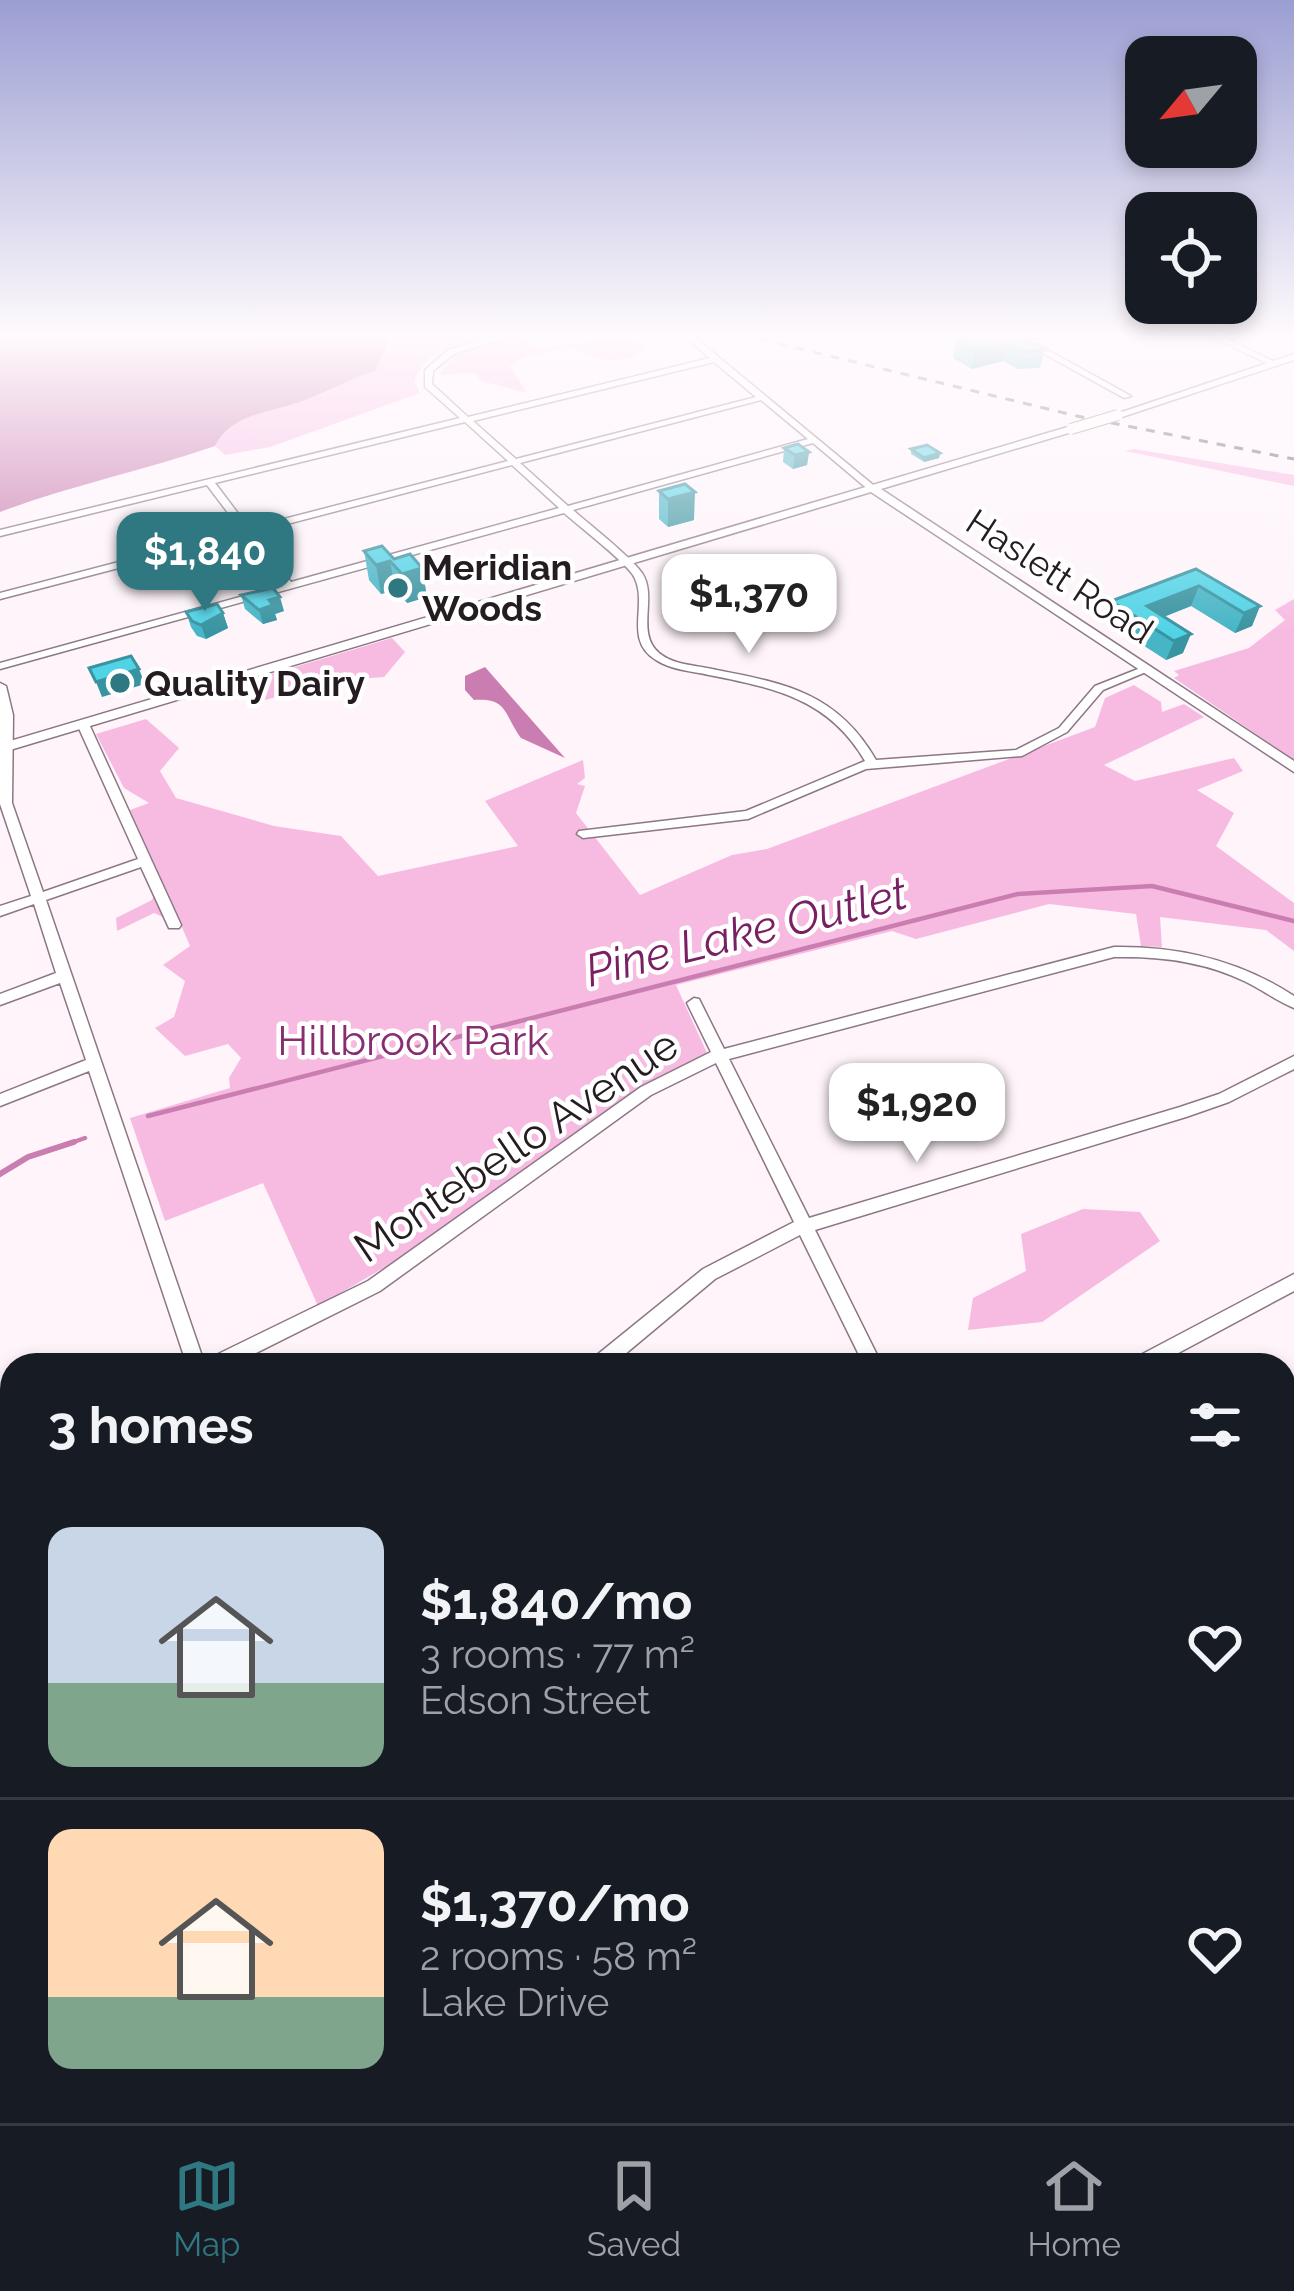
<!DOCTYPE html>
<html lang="en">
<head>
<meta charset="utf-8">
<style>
	body { margin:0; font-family:Raleway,sans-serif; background:#242831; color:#f1f3f6; height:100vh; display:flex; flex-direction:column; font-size:45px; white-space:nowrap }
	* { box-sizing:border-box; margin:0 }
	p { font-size:39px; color:#9ea1a6 }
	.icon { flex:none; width:66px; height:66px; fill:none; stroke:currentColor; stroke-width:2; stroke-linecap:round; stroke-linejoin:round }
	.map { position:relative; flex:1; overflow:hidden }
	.panel { position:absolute; left:0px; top:1353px; width:1296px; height:771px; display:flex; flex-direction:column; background:#171b24; border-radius:36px 36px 0 0; box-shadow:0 6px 18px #0003 }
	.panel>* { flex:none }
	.needle { width:78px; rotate:241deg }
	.buttons { position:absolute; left:1125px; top:36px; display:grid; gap:24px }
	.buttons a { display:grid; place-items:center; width:132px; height:132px; border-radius:24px; background:#171b24; box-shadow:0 6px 18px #0003; font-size:60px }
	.price { position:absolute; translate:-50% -102px; padding:0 27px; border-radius:24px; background:#fff; color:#222; font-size:39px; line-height:78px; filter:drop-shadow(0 3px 6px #0008) }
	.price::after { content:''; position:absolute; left:50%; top:72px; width:36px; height:27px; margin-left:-18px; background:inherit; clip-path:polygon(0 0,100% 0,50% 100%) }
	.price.active { background:#2f7781; color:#fff }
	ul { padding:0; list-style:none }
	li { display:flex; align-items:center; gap:36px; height:300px; padding:0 48px }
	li+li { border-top:3px solid #363941 }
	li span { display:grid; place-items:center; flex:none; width:336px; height:240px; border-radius:24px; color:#555 }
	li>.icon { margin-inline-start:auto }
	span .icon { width:144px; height:144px; fill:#fffc; stroke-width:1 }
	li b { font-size:51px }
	h2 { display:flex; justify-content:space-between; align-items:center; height:144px; padding:0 48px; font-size:51px }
	.tabs { display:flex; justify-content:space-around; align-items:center; height:168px; border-top:3px solid #363941; background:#171b24; font-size:33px; color:#9ea1a6 }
	.tabs a { display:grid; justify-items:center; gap:6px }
	.tabs .active { color:#2f7781 }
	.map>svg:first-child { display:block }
</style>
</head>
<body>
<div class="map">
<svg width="1294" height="2123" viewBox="0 0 1294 2123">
	<rect width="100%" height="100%" fill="#fef4fa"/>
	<path fill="#f7bbe2" d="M391,335H492C459,344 428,348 414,381L420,393L270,447L225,455L215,446C229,412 275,412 305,400C328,391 354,378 375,370Z
		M515,336L543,348L619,337L649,345C625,369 597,361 571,347L524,357L510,366L527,393L481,381L474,373L439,375L455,355Z
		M1134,449L1294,475V486L1125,451Z
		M1294,599V760L1174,678L1179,675L1174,671L1249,648L1285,620L1275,610Z
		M392,638L405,652L384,677L342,680L257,702L211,692Z
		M1134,685L1161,702L1162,712L1184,704L1204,717L1104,765L1135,781L1234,758L1243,771L1197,790L1234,813L1216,846L1294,903V951L1266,930L1160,917L1162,947L1141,946L1136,914L1049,904L916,939L892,931L676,985L707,1053L636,1089L399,1259L318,1306L263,1183L165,1221L130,1118L230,1088L229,1078L241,1058L228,1044L185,1056L155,1028L174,1017L185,981L163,965L190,946L181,925L154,913L117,931L116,918L152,900L160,877L130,810L149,803L124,788L96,734L146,719L179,748L160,771L176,798L274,826L341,836L378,876L518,846L485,801L583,760L585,778L577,784L585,786L576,813L640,895L732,855L767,849L1095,727L1105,698Z
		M1083,1209L1140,1212L1160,1241L1042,1322L968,1330L973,1298L1026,1271L1021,1234Z
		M0,1608H12V2112H278L276,2123H0Z"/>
	<path fill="#c97db0" d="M0,335H391L375,371C354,377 329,391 305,400C275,412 230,413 215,446C142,471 72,485 0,512Z
		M485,667L565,758L521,738C503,713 508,698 474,700L465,690V676Z
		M1294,1983V2123H1124L1122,2112H1284V1987Z"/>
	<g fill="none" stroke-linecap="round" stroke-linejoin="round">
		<path stroke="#c97db0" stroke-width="4.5" d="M148,1116L1018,894L1152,886L1294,921
			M65,1145L85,1138"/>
		<path stroke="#c97db0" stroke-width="6" d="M0,1174L28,1157L74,1142"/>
		<defs>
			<path id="minor" d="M499,335H513L454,354L433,371L432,384L468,417L710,358L683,335H692L878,489L870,491L813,443L573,510C591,526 629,555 642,573C658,597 635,632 659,653C673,665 695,665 712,669C784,683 837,692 876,760L1016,750L1059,728L1095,686L1143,667H1151L1153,669L1103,690L1067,732L1022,756L866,769L748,819L583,838L577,834L579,831L746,811L865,761C829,699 775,688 709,675C692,671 671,670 656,660C622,639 650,603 633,575C622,559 581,528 564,513L0,669V663L283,585L245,535L0,599V593L241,530L207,485L0,536V530L460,418L425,387V370L448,350ZM714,362L756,397L516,459L473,421ZM761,400L808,439L568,506L520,463ZM465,422L508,461L249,528L215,483ZM512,465L559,508L291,582L253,533Z
				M1010,335H1091L1026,338L1131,396L1124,398Z
				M1209,335H1220L1279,364L1272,366Z
				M0,683L6,686L13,715L12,803L43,892L138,859L77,724L83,721L89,724L181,925L179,928H169L141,867L46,900L205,1365L208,1359L368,1281L641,1087L711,1052L687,1003L694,998L699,999L724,1049L1114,947C1179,946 1239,960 1294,996V1008C1277,1001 1261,989 1244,981C1203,961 1159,956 1114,957L729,1059L809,1218L1180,1107L1219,1094L1294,1056V1069L1229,1102L1186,1117L815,1230L882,1365H864L800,1235L715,1279L612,1365H589L592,1359L703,1269L794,1222L716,1063L651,1095L380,1291L232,1365H187L89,1071L0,1106V1094L86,1060L60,983L0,1005V994L56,973L34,904L0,916V906L31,896L0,804Z
				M1294,1274V1291L1156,1365H1130L1133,1359Z
				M1294,1560V1583L1284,1588V1565Z
				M355,2112H381L380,2123H354Z
				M1047,2112H1073L1077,2123H1051Z"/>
			<path id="major" d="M1294,354V360L1122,417L1113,415Z
				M1071,426L1075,427V431L881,489L1294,761V772L871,492L0,753V744Z"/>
		</defs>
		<use href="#minor" stroke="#8c7785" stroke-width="3"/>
		<use href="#major" stroke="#8c7785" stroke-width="3"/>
		<use href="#minor" fill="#fff" fill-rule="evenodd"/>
		<use href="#major" fill="#fff" fill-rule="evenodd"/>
		<path stroke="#696066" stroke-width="3" stroke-dasharray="9 9" stroke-linecap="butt" d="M743,335L1077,416L1294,459"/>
		<defs>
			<path id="major-bridge" d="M1071,429L1118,415"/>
		</defs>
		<use href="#major-bridge" stroke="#8c7785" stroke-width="12" stroke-linecap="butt"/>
		<use href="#major-bridge" stroke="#fff" stroke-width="10"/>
	</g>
	<path fill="#46b5c6" d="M973,335L1044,350L1040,368L1018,369L1003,361L972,369L953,358L956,341Z
		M784,448L809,452L807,465L793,469L783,462Z
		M911,449L940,453L939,458L924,462L911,454Z
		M659,491L694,520L668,527L659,519Z
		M364,551L422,568L427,597L407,603L395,590L381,594L369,580Z
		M1196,569L1260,606L1252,626L1235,633L1191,606L1164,617L1183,653L1166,660L1104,620L1111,601Z
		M241,595L284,611L275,614L277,620L263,624L245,609Z
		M186,612L223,613L228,628L206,639L197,636L191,627Z"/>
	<path fill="#3994a1" d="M1006,344L1003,361L972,369L975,352Z
		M809,452L807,465L793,469L795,455Z
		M940,453L939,458L924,462V458Z
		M695,492L694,520L668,527V499Z
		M390,561L395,590L381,594L376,565Z
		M422,568L427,597L407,603L402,574Z
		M1199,586L1191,606L1147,623V606Z
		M280,597L284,611L275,614L277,620L263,624L259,610L269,600Z
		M1260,606L1252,626L1235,633L1244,613Z
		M223,613L228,628L206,639L201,625Z
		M1191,634L1183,653L1166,660L1174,641Z
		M139,669L145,684L102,697L96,682Z"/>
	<path fill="#51d3e6" stroke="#3994a1" stroke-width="3" d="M973,335H1016L1044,350L1022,352L1006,344L975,352L956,341Z
		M798,444L809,452L795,455L784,448Z
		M927,445L940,453L924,458L911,449Z
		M685,484L695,492L668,499L659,491Z
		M382,546L394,559L410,554L422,568L402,574L390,561L376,565L364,551Z
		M1196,569L1260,606L1244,613L1199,586L1147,606L1191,634L1174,641L1111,601Z
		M273,588L280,597L269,600L273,605L259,610L241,595Z
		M217,604L223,613L201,625L192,621L186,612Z
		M131,656L139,669L96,682L89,668Z"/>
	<linearGradient id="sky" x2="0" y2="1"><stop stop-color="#9b9ed2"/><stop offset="0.53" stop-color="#fffafd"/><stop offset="1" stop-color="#fffafd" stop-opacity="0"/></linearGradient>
	<rect width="1294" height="633" fill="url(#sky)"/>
	<g fill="#2f7781" stroke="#fff" stroke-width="4.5">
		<circle cx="398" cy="588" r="12"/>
		<circle cx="120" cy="683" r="12"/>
	</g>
	<g text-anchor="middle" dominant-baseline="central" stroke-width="9" stroke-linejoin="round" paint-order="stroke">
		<g font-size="36" font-weight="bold" fill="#241c21" stroke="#fff" text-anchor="start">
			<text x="422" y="567">Meridian<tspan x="422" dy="41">Woods</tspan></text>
			<text x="144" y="683">Quality Dairy</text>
		</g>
		<g font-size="36" fill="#241c21" stroke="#fff">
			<text transform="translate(1060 576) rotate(33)">Haslett Road</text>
		</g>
		<g font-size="42" fill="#872d70" stroke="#fff">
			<text x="413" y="1040">Hillbrook Park</text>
		</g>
		<g font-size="42" fill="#241c21" stroke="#fff">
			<text transform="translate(516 1146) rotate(-34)">Montebello Avenue</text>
		</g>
		<g font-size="45" font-style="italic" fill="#792063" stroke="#fff">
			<text transform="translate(746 932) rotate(-14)">Pine Lake Outlet</text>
		</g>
	</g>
</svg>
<div class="buttons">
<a><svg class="needle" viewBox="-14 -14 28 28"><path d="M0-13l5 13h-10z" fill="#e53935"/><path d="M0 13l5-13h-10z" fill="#9ea1a6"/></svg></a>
<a><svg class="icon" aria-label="locate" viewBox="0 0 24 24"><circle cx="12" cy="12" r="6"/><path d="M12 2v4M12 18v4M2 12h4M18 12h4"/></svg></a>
</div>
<b class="price active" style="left:205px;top:614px">$1,840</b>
<b class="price" style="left:749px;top:656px">$1,370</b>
<b class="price" style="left:917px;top:1165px">$1,920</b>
<section class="panel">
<h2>3 homes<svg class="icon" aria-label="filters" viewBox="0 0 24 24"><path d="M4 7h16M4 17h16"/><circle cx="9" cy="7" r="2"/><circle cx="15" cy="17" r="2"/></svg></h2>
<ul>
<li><span style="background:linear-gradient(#c9d6e8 65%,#7fa58c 0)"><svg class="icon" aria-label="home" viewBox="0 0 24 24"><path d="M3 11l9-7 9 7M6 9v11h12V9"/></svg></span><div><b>$1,840/mo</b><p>3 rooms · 77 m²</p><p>Edson Street</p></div><svg class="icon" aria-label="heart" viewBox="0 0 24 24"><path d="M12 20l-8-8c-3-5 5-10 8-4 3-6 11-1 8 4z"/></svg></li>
<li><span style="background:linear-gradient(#ffd9b3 70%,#7fa58c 0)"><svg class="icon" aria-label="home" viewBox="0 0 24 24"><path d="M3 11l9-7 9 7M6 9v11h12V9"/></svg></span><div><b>$1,370/mo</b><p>2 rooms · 58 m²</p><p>Lake Drive</p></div><svg class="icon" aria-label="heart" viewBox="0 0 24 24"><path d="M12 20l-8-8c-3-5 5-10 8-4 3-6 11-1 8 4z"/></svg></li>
</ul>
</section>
</div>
<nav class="tabs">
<a class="active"><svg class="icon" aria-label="map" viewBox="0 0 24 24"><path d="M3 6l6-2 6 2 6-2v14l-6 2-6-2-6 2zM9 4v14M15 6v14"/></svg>Map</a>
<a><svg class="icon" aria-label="saved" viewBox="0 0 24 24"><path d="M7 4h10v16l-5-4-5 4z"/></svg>Saved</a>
<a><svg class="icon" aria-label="home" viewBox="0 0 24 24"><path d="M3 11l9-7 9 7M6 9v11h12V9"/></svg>Home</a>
</nav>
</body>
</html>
